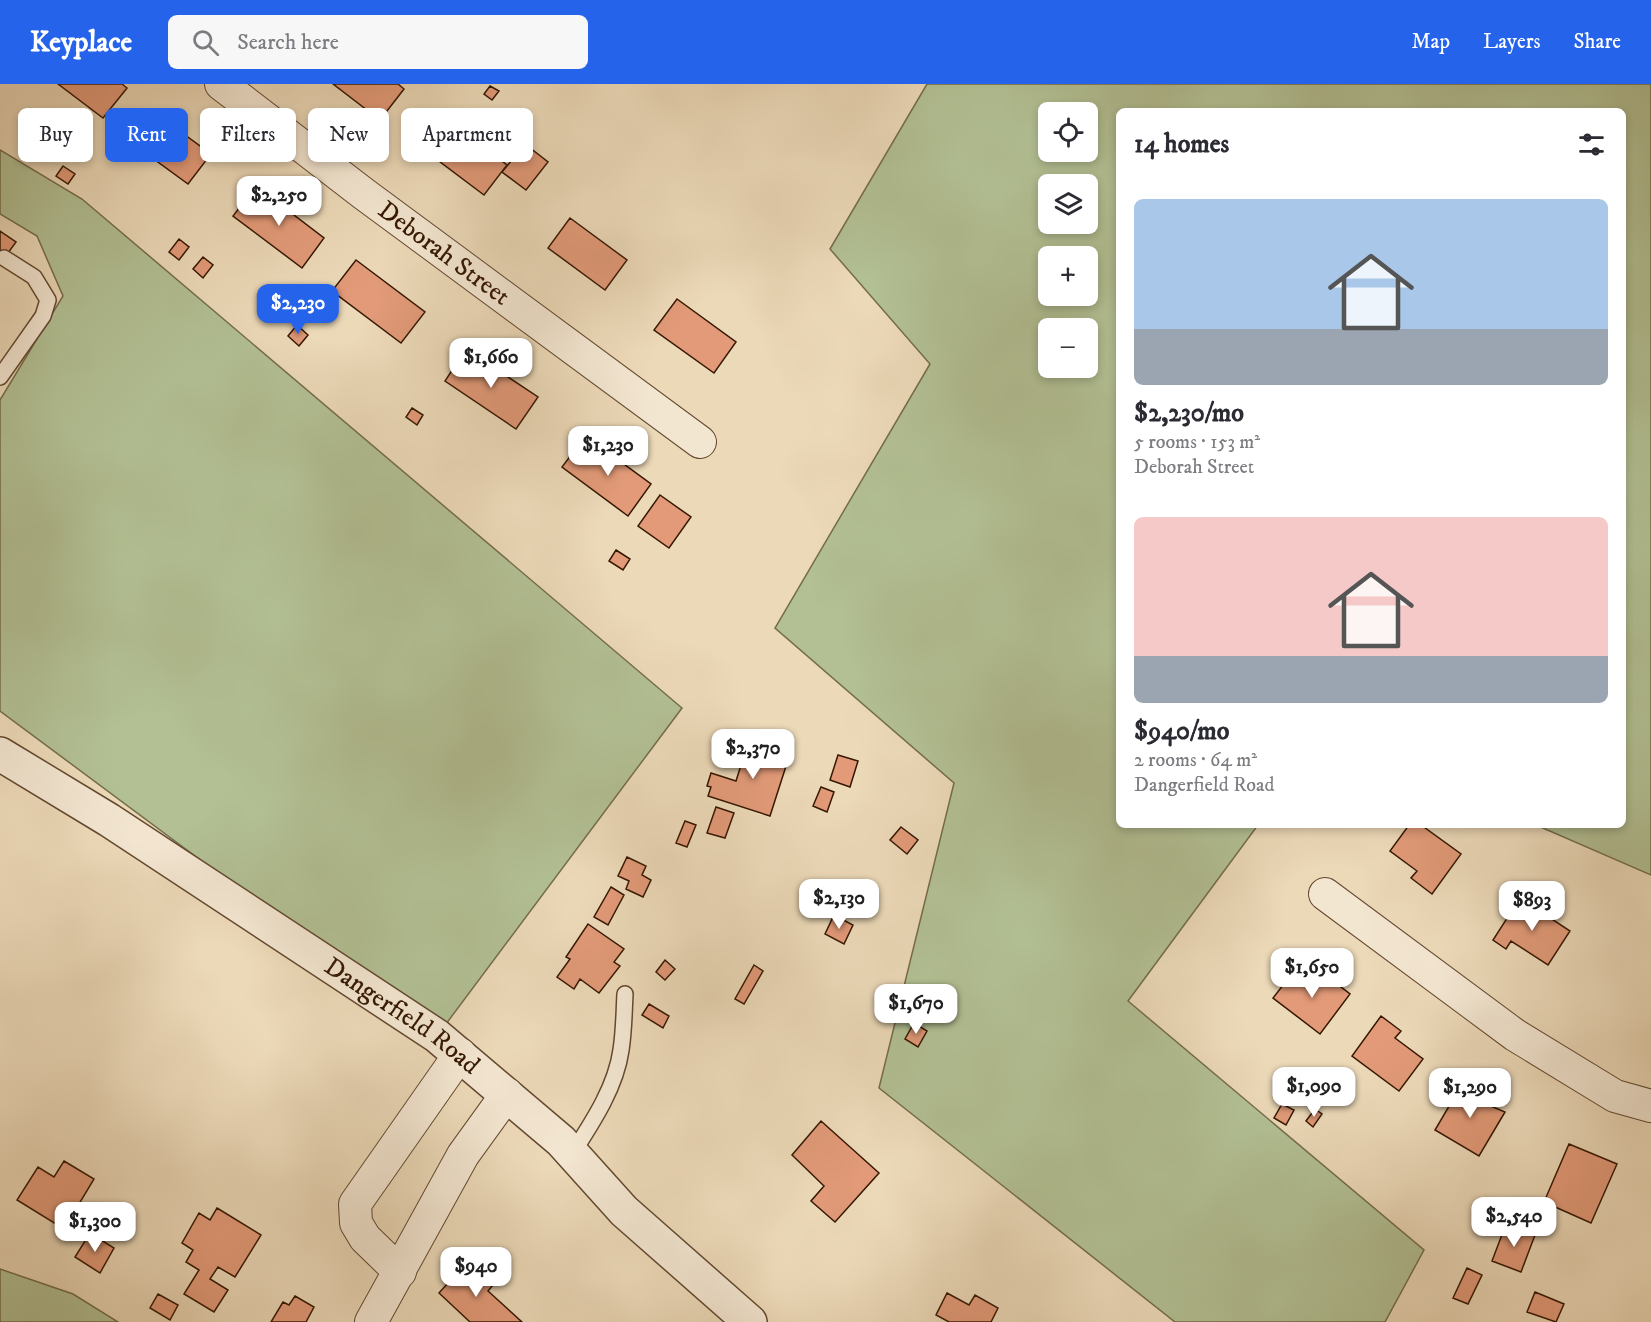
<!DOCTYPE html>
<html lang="en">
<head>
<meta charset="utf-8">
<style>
	body { margin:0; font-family:"IM FELL DW Pica",serif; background:#f7f7f7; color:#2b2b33; height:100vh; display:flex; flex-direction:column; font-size:22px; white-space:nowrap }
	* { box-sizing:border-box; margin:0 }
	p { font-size:20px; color:#7c7c81 }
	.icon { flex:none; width:33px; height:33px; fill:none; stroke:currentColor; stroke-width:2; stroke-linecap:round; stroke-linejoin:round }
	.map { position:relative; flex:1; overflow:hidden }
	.details { position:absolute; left:1116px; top:24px; width:510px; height:720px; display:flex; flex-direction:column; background:#fff; border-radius:9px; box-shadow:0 3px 9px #0003 }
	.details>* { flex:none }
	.banner { position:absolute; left:18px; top:24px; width:570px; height:54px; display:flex; gap:12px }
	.fabs { position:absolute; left:1038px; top:18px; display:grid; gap:12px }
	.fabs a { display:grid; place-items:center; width:60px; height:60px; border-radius:9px; background:#fff; box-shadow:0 3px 9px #0003; font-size:30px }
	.price { position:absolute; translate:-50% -51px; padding:0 14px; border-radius:12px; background:#fff; color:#222; font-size:20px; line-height:39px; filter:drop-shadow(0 2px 3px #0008) }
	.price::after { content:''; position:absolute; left:50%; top:36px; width:18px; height:14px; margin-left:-9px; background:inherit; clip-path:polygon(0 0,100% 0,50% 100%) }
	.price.active { background:#2563eb; color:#fff }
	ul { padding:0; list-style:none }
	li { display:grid; align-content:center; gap:12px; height:318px; padding:0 18px }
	li span { display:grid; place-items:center; height:186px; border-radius:9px; color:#555 }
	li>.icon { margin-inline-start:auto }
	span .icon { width:108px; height:108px; fill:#fffc; stroke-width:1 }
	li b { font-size:26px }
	h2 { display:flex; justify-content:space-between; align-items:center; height:72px; padding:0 18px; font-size:26px }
	.pill { padding:0 21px; border-radius:9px; background:#fff; box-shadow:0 3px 9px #0003; font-size:21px; line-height:54px }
	.pill.active { background:#2563eb; color:#fff }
	header { display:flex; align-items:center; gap:36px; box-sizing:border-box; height:84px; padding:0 30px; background:#2563eb; color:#fff }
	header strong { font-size:28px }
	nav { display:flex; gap:33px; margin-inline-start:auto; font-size:21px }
	.search { width:420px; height:54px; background:#f7f7f7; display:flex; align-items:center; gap:15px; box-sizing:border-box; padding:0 21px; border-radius:9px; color:#7c7c81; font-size:22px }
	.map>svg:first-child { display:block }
</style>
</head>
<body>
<header>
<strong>Keyplace</strong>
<div class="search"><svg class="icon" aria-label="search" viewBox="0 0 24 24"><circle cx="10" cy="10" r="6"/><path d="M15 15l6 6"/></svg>Search here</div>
<nav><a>Map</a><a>Layers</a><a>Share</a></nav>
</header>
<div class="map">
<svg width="1651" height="1238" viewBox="0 0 1651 1238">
	<rect width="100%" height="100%" fill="#ecd9b8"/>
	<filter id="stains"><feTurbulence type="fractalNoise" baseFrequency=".00333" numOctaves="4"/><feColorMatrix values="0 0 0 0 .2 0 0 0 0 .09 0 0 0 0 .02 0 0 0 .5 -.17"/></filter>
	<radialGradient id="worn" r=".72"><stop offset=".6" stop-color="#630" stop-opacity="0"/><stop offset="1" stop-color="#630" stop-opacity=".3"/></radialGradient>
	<path fill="#b2c094" stroke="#746c4b" stroke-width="1.5" fill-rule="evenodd" d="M927,0H1651V791L1536,741H1623V27H1119V741H1258L1128,917L1424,1166L1385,1238H1175L879,1004L954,699L775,544L930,280L830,165ZM1048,28H1088V68H1048ZM1048,100H1088V140H1048ZM1048,172H1088V212H1048ZM1048,244H1088V284H1048Z
		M0,66L82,115L682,624L437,952L0,627V316L63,212L37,152L0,130Z
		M0,1185L73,1210L118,1238H0Z"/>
	<path fill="#e29a78" stroke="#351702" stroke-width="1.5" d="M58,0H122L127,4L103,34Z
		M333,0H398L404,5L380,36Z
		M490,2L499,7L492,16L484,10Z
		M155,29L211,70L188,100L132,59Z
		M450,38L507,81L484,111L427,68Z
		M525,60L548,78L526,106L502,88Z
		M63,82L75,90L68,100L56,92Z
		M256,102L324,154L302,184L233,132Z
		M570,134L627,176L605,206L548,164Z
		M0,147L16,158L0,180Z
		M179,155L189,163L179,176L169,168Z
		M203,173L213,181L203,194L193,185Z
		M356,176L425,228L401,259L332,207Z
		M677,215L736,258L714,289L654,246Z
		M297,241L308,251L299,262L288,252Z
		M466,265L538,313L516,345L445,297Z
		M412,324L423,331L417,341L406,333Z
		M598,361L613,372L617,366L628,375L624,380L651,400L628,432L562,383L577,363L589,372Z
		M660,411L691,433L669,464L638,442Z
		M616,466L630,475L623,486L609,477Z
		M765,650L781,655L775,675L787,679L770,732L708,712L711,703L707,702L711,689L736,697L746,665L759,669Z
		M838,671L858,677L850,703L830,696Z
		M821,703L834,708L827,728L813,722Z
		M716,723L734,729L725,754L707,749Z
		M685,737L696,741L687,763L676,759Z
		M1409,741H1421L1461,770L1432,810L1411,794L1417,787L1390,767Z
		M901,743L918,756L907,770L890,756Z
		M627,773L646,782L642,791L651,796L643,813L626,805L629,797L618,792Z
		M611,803L624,811L608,841L594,833Z
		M1520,814L1570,847L1548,881L1511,857L1506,865L1493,856Z
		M834,831L853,841L844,860L825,850Z
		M588,840L624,865L614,878L620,882L599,909L580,895L574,905L557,893L570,875L566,873Z
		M665,876L675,885L665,896L656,888Z
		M754,881L763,887L744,920L735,915Z
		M1297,883L1322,901L1328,893L1350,910L1320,950L1273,914Z
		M649,920L669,932L663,944L642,931Z
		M1381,932L1401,947L1395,954L1423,975L1399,1007L1352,972Z
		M914,939L927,947L918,963L905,955Z
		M1465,995L1487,1008L1484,1019L1505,1028L1479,1072L1435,1046Z
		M1282,1020L1294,1026L1286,1041L1274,1034Z
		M1315,1025L1322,1030L1313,1043L1306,1037Z
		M821,1037L879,1089L835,1138L811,1117L824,1102L792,1071Z
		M1569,1060L1617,1080L1591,1139L1544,1118Z
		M64,1077L94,1095L64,1145L17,1116L38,1083L54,1093Z
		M217,1124L261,1151L235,1193L218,1183L210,1195L228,1206L214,1228L184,1210L199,1186L186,1178L193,1166L182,1159L199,1129L210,1136Z
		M1506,1140L1535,1151L1521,1188L1492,1177Z
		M90,1149L114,1164L100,1189L75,1173Z
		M467,1178L493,1201L488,1207L522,1238H470L439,1209Z
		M1467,1184L1482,1191L1468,1220L1453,1214Z
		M1535,1208L1564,1220L1556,1238L1527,1228Z
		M947,1209L969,1221L975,1211L998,1224L991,1238H949L936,1231Z
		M158,1210L178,1221L170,1236L150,1224Z
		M295,1212L314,1223L306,1238H271L283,1218L289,1221Z"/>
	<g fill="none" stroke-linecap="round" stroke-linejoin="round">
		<defs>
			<path id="service" d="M0,293L43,232L48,216L34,193L4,174
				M572,1070C592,1039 616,1003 621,966C624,947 624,928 625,910"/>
			<g id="minor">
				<path id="s1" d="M221,0L364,110L700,358"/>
				<path d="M1325,810L1515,951L1615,1012L1651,1022"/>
				<path d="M400,1188L365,1154L356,1139L355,1120L460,970"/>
				<path d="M371,1238L463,1071L507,1010"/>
			</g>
			<g id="tertiary">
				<path id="s2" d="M0,670L109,736L437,952L561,1057L624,1127L750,1238"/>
			</g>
		</defs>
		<use href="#service" stroke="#634830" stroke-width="18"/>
		<use href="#minor" stroke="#634830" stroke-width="34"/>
		<use href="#tertiary" stroke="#634830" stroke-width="36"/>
		<use href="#service" stroke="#f3e6d1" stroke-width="15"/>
		<use href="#minor" stroke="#f3e6d1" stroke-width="32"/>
		<use href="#tertiary" stroke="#f3e6d1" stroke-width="33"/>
	</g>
	<g text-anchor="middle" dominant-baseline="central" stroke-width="4.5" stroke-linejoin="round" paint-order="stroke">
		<g font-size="26" fill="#351702" stroke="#f3e6d1">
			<text stroke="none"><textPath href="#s1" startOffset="280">Deborah Street</textPath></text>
			<text stroke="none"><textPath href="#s2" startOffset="480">Dangerfield Road</textPath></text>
		</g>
	</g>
	<rect width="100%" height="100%" filter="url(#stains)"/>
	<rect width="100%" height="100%" fill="url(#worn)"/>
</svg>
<div class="fabs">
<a><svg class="icon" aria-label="locate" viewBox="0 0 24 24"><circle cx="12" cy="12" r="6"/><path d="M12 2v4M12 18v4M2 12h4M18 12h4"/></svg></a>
<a><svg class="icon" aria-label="layers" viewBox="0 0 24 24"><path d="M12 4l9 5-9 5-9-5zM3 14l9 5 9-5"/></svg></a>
<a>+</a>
<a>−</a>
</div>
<b class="price" style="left:279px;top:143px">$2,250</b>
<b class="price active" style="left:298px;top:251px">$2,230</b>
<b class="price" style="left:491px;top:305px">$1,660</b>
<b class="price" style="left:608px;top:393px">$1,230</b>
<b class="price" style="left:753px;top:696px">$2,370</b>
<b class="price" style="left:839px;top:846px">$2,130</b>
<b class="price" style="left:1532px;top:848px">$893</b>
<b class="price" style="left:1312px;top:915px">$1,650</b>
<b class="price" style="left:916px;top:951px">$1,670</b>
<b class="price" style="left:1314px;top:1034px">$1,090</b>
<b class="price" style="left:1470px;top:1035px">$1,290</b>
<b class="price" style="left:1514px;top:1164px">$2,540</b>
<b class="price" style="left:95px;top:1169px">$1,300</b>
<b class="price" style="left:476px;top:1214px">$940</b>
<div class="banner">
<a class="pill">Buy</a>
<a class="pill active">Rent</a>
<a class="pill">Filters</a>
<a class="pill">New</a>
<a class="pill">Apartment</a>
</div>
<section class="details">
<h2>14 homes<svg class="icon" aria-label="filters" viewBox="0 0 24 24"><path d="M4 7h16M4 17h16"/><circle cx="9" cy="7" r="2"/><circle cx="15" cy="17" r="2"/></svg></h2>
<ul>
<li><span style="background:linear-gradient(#a9c7e8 70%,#9aa5b1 0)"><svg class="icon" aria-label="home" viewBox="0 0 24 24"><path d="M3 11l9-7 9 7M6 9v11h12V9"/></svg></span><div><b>$2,230/mo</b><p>5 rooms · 153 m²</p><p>Deborah Street</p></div></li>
<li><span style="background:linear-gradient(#f6c9c9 75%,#9aa5b1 0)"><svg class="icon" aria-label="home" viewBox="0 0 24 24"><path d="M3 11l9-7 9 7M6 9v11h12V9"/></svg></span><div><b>$940/mo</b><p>2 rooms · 64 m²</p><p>Dangerfield Road</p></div></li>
</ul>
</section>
</div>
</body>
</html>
